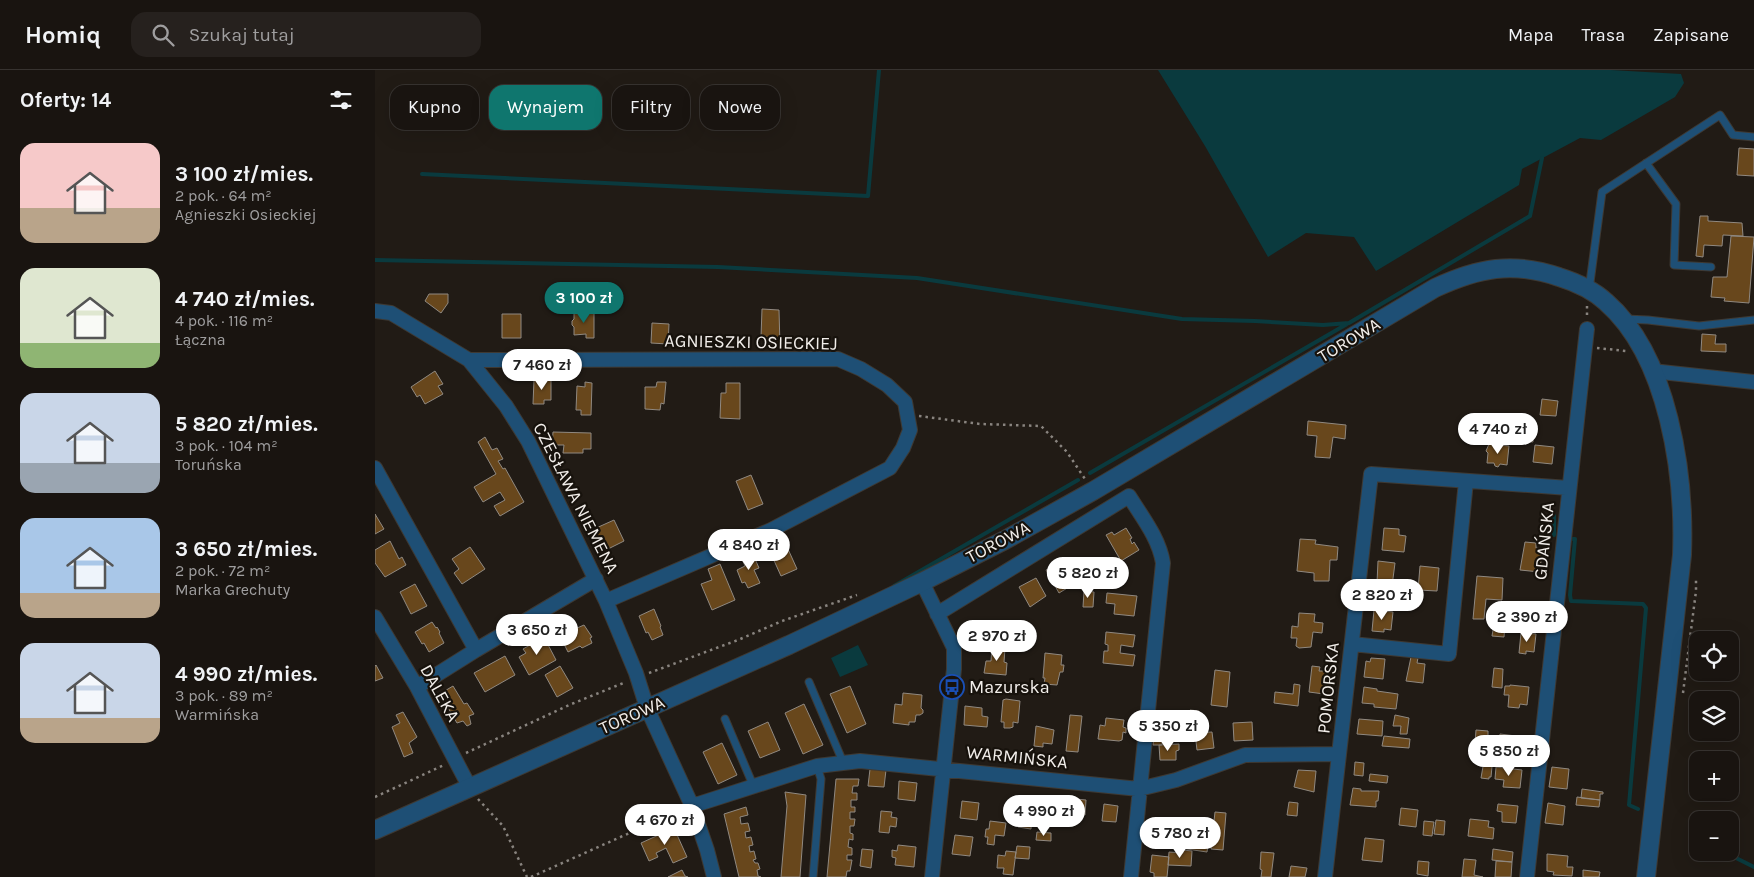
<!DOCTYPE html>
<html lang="pl">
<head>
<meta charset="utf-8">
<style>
	body { margin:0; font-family:Karla,sans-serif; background:#26211e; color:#f1f3f6; height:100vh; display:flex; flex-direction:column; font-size:19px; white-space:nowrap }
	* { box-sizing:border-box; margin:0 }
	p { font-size:16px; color:#9f9e9f }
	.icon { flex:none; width:28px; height:28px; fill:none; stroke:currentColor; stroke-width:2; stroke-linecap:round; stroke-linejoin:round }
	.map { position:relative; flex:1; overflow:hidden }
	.sheet { display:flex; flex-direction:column; background:#191410; width:375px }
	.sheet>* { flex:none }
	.guide { position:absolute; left:15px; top:15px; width:475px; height:45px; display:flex; gap:10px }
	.fabs { position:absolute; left:1314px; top:561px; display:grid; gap:10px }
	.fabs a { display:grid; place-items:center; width:50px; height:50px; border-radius:10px; background:#191410; box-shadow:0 5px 20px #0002,0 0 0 1px #373330; font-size:25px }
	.price { position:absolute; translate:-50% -42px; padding:0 11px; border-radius:18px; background:#fff; color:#222; font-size:16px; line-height:32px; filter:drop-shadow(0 1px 2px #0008) }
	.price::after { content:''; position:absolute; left:50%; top:30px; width:15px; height:11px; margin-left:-8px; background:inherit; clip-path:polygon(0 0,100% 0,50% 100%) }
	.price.current { background:#0f766e; color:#fff }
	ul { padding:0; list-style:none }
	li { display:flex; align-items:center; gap:15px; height:125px; padding:0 20px }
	li span { display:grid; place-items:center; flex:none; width:140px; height:100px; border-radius:15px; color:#555 }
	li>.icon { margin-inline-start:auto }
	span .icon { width:60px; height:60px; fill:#fffc; stroke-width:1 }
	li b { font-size:21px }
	h2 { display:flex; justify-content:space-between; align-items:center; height:60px; padding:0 20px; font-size:21px }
	.chip { padding:0 18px; border-radius:15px; background:#191410; box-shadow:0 5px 20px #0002,0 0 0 1px #373330; font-size:18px; line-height:45px }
	.chip.current { background:#0f766e; color:#fff }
	header { display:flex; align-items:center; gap:30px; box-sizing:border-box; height:70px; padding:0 25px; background:#191410; border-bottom:1px solid #373330 }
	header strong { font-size:24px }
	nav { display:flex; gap:28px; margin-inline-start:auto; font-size:18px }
	.search { width:350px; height:45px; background:#26211e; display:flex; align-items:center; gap:12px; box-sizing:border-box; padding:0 18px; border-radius:15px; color:#9f9e9f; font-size:19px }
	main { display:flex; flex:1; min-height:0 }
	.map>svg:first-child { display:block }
</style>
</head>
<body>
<header>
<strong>Homiq</strong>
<div class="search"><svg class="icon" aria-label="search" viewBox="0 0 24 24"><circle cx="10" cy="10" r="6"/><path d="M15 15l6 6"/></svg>Szukaj tutaj</div>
<nav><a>Mapa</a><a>Trasa</a><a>Zapisane</a></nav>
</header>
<main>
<section class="sheet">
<h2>Oferty: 14<svg class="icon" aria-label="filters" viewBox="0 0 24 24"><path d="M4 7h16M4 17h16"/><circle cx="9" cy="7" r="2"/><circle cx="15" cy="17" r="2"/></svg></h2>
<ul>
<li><span style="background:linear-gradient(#f6c9c9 65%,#b9a48a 0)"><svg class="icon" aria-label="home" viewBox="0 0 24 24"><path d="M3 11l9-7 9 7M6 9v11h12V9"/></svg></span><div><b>3 100 zł/mies.</b><p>2 pok. · 64 m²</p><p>Agnieszki Osieckiej</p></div></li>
<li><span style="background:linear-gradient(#dfe7d0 75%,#8fb573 0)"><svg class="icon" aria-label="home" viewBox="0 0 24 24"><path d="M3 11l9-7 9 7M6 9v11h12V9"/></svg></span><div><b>4 740 zł/mies.</b><p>4 pok. · 116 m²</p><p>Łączna</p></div></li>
<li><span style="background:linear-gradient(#c9d6e8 70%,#9aa5b1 0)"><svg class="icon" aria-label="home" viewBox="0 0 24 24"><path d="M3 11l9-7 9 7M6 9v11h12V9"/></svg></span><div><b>5 820 zł/mies.</b><p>3 pok. · 104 m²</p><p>Toruńska</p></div></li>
<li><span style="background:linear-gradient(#a9c7e8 75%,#b9a48a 0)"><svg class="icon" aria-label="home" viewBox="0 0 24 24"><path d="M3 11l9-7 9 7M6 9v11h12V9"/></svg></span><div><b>3 650 zł/mies.</b><p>2 pok. · 72 m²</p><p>Marka Grechuty</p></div></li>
<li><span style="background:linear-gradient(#c9d6e8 75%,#b9a48a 0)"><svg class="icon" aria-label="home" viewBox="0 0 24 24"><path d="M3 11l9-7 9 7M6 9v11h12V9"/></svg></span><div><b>4 990 zł/mies.</b><p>3 pok. · 89 m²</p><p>Warmińska</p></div></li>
</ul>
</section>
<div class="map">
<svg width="1379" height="807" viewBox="0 0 1379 807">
	<rect width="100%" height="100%" fill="#211b15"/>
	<path fill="#0a3a3e" d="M783,0H1236L1306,4L1309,13L1300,27L1226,70L1205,68L1147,99L1144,115L1001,201L979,167L931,163L893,187L830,76Z
		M483,575L493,595L465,607L456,588Z"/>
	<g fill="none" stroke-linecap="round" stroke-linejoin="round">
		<path stroke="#0a3a3e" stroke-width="4" d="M47,104L493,126L504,0
			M0,190L343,197L542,208L807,249L880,251L948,255L974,253L1155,146L1167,88
			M715,403L972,254
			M1179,446V465
			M1198,469H1200L1195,525L1196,531L1268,534L1271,538L1254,735L1263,739
			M519,516L703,410
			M1321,770H1322
			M1349,782L1379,797"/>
	</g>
	<path fill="#68471c" stroke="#908981" d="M1364,78L1379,79V106L1362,105Z
		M1325,146H1333V151L1367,153L1368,166L1348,165L1347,176L1329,175L1328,187L1321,186Z
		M1356,166L1379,167L1374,233L1349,231L1350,228L1336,227L1338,207H1352Z
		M54,224H73V233L66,243L50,231Z
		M387,239L404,240L405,277H391L392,267H386Z
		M199,241L219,242V268H211V264L199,265V257L197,255V251L199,249Z
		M127,244H146V268H127Z
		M277,253L294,254L293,274L276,273Z
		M1327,264L1341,265L1340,274H1351V282L1326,281Z
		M60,301L68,314L63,316L68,324L50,334L45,325L42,327L36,317Z
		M168,307H176V330H169V334H158L159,310L168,311Z
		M210,312L217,313L216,345H206V340H201L202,316L210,317Z
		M282,312H291L289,334L286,333L285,340L270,339V317H281Z
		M351,313H365V349L345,348L346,323H351Z
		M1167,329L1183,331L1181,346L1165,345Z
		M933,351L971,355L970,369L958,367L955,388L940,387L942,366L932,365Z
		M1143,355L1153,356L1152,362L1158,363V372L1141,371Z
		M178,362L216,363V379H208V383H188L189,375H177Z
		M110,367L117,380L122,378L128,389L123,391L128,399L130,398L149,432L125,446L119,436L130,430L125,422L108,432L99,417L121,404L103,372Z
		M1114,374L1134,376L1132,395L1125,394L1123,397L1120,396L1119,393H1112L1113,383L1111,381Z
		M1160,375L1179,377L1177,394L1158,392Z
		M376,405L388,434L373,440L361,411Z
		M0,444L9,459L0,464Z
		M239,450L249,471L229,481L219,459Z
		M751,458L757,468L755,469L757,474L759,472L764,480L746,491L731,465L737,462L739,465Z
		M1009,458L1024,459V465L1031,466L1029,482L1007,480Z
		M408,468L422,499L406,506L392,475Z
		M925,469L941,470L940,474L963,477L962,490H955L954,511H939V503L922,501Z
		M15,471L24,489L27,487L31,495L10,507L0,493V480Z
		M1150,472L1161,473V478L1167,479L1165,502L1145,500Z
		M95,477L110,499L87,514L79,503L84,499L77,489Z
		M377,482L384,498L379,500L385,513L373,518L370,512L367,513L362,500L370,496L366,487Z
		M694,490L704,509L697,513L687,494Z
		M1003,491L1020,493L1016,524L999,522L1001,513H1002Z
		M686,492L699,514L684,523L671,500Z
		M345,494L360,530L337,540L326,514L337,510L333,499Z
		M1045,496L1064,498L1062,521L1043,520Z
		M1102,506L1128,508L1127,530L1111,529L1109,549H1098Z
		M661,508L671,526L655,537L644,517Z
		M40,514L52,536L36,544L25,522Z
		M709,521L719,522L718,537H708Z
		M732,523L762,526L759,546L739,544L740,534L731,533Z
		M279,539L286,556L285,557L288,565L277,570L273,562L271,563L264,546Z
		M999,540L1018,542L1016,560L1009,559V562L997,561Z
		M924,543L940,544L939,552L948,553L947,563L938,562L936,577L924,578L921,576L922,568H916L917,556L923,557Z
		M57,552L61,558L62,557L65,562L64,563L69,573L54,582L49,573L47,574L40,562Z
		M189,553L193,562L209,555L217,567L215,568L217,573L207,578L205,576L193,582L187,570L183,571L177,559Z
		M1119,554L1130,555L1129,567L1117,566Z
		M731,562L760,565L758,577L746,575L745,583L760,585L758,596L728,593L729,581H733V575L730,574Z
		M1146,563L1161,564L1159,582L1151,581V584L1144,583Z
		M169,567L181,590L154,605L144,587L151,583L148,579Z
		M617,577L630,578L629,592L632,593L631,605L609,603L611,591H616Z
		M670,583L687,585L686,595H689L688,602H685L682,615L669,614L670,608H668Z
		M130,586L140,605L110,622L99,603Z
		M1036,587L1043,588L1042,593L1050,594L1048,613L1031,611Z
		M996,588L1010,589L1008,609L989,607L991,591L995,592Z
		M1,595L8,608L0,611V596Z
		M185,596L198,618L182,627L170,605Z
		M937,596L945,597L944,601H952L949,624L934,622Z
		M1119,598L1128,599L1127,618L1117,617Z
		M840,600L855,602L852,637L836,635Z
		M919,614L925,615L923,636L899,633L900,622L918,624Z
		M1135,615L1154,617L1152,635L1145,634L1144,638L1133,637L1134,625H1129L1130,616H1135Z
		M78,616L89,634L92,633L99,644L94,646L96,654L92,656L88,651L82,653L72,636L75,634L68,622Z
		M475,616L491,654L472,663L455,624Z
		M989,617L1002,619V621L1023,624L1021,639L999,637V634L987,633Z
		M528,623L547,625L546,638L548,640V643L545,645H541L540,652H534V655L518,653L520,634L527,635Z
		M631,629L645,631L643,653L638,652V657L635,658H629V652H626L628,630Z
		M429,634L448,675L428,684L410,643Z
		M590,636L607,638V646L613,647L612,657L589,655Z
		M815,640L824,641L822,659L813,658Z
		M28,642L42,667L34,673L38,683L29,687L17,657L25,653L21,645Z
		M695,645L707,646L703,682L691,681Z
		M1020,645L1034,648L1032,664H1025L1026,656H1018Z
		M806,647H814L812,665L805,664Z
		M731,648L749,650L748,657L751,658V663L748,662L747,670L744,671L723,669L725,655L730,656Z
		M984,649L1008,651L1007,666L982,664Z
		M393,652L405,680L385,688L373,661Z
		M877,652L878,670L859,671L858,653Z
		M661,656L679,660L677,674L668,673V677L659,676Z
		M780,659H789L787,675H778Z
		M1101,660L1113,661V675L1100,674Z
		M837,662L839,678L822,680L820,663Z
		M1125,664L1149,667L1147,679L1123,677Z
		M1009,666L1035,669L1034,678L1007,676Z
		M347,673L362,705L343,714L328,682Z
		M804,674V680L801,681V690H785L784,675Z
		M1110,685L1118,686L1116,707H1114V709L1106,708Z
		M980,692L989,693L988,706L979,705Z
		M1121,697L1147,700L1145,718L1128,717L1129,710L1120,709Z
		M1177,697L1194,699L1192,719L1174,717Z
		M495,699L511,700L509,717L493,716Z
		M923,700L941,701L939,722L919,717Z
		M995,704L1013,706L1012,713L994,711Z
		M461,709H484L483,716H478L477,723H482V730H476V737H480V742H475V749H480L479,756H475V763L478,764V770L474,769L473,777L477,778V785H472V790H477L475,801H472L471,807H452Z
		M524,711L542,713L540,731L523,729Z
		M978,718L986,719V721H1004L1003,731H1001V737L975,735Z
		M1207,719L1228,722V724H1225V730L1206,728Z
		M410,722L431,725L425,807H406L412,736Z
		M656,726L676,728L674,746L657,744L656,759L643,757L646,734L655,735Z
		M1202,727L1225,730L1224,737L1201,735Z
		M701,729L711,730L710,745L700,744Z
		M587,731L604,733L602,750L585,748Z
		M914,732L923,733L922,746L912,745Z
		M1173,733L1190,736L1188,755L1170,753Z
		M729,734L743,736L741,752L727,751Z
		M1123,734L1143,736L1141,753L1127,752V742L1122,741Z
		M371,737L373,745L365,747L366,754L373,753L375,761L370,762L371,768L376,767L378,775L374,776L375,782L379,781L381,789L378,790L380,793H383L385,799L382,800L383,806L386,807H364L349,744Z
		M1026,738L1043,740L1041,757L1024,755Z
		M506,741L517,742L516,747L522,748L521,757L515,756L514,763L504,762Z
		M840,742L851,743L848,780L836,779Z
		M1095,749L1114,751L1113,757L1119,758L1118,769L1093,766Z
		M782,750L797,751L796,770L781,769Z
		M1061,750L1070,751L1069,765L1059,764Z
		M615,751L631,753L629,766L620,765L619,775L612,774L613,767H610L611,759H614Z
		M1049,751L1059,752L1057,766L1048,765Z
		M299,758L312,787L298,793L291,778L281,783L283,787L274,791L266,773Z
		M662,762L676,763V771L661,770Z
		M580,765L598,767L595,786L577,784Z
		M990,768L1009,770L1007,792L987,790Z
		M806,771L833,775L832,782L805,778Z
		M523,775L541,777L539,797L520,795L521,788L517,787V780L522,781Z
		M642,776L655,777L654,789L640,788Z
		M487,779L498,780L496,798L485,796Z
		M1118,779L1138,782L1137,792L1117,790Z
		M808,780L817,781L816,796L793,795L794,782L808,783Z
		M631,781L641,782L638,805L628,804L629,798H622L623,785L630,786Z
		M886,782L899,783L896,807H886L887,800L885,799Z
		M1172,784L1193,786L1192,797H1198L1197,806L1178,805L1179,802L1172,801Z
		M777,785L794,787L792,807H779V803L775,802Z
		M1089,789L1101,790L1099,805L1108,807H1087Z
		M1043,791L1054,792L1053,806L1042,804Z
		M1121,791L1137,792L1136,807H1120Z
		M916,796L932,798L930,807H914Z
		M307,800L310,806L313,807H293Z
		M1208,800L1225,802L1224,807H1208Z"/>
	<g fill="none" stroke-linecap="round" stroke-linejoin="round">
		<defs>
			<path id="service" d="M1271,93L1301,134L1299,195L1336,197
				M1214,220L1227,122L1345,45L1358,65L1379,67
				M1250,249L1273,250L1324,256L1379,250
				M434,612L468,692
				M350,649L378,715
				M438,807L446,709L442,696"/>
			<path id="minor" d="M0,241L16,243L94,290L131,336L153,371L231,531L261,603L272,638L317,736L332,780L339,807
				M94,290L463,289L486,299L512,315L530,332L535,360L528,378L515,398L396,460L231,531
				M1277,301L1379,312
				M0,398L101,580
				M547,512L579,578V599L557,807
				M562,544L754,426C767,447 784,468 788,493L756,807
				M0,547L42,617L95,718
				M977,574L1074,584L1091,411
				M42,617L101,580L221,509
				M317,736L442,696L485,691L764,719L801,710L870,685L964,684
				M950,807L996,404L1194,418
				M1152,807L1212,259"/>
			<path id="tertiary" d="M0,760L414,575L547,512L630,470L718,421L1060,218C1103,198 1138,191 1184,207C1200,212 1218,220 1231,232C1294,287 1310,405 1307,485L1271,807"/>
		</defs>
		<use href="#service" stroke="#3e3933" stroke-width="9"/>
		<use href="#minor" stroke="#3e3933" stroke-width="16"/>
		<use href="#tertiary" stroke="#3e3933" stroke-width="20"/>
		<path stroke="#89847f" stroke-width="2.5" stroke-dasharray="2.5 4" stroke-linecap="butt" d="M1212,236V248
			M1222,278L1251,281
			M544,346L605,354L666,356L692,382L710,409
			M274,603L363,570L407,551L482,525
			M1308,623L1321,521V507
			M91,683L194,635L251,612
			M0,727L69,695
			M103,729L128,756L152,807
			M156,807L306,740"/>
		<use href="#service" stroke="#1e4f75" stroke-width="7"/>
		<use href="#minor" stroke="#1e4f75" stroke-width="14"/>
		<use href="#tertiary" stroke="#1e4f75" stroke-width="18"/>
	</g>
	<defs>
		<symbol id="bus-ring" viewBox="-11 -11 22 22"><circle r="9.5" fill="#17120c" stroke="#1a4fb4" stroke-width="1.5"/><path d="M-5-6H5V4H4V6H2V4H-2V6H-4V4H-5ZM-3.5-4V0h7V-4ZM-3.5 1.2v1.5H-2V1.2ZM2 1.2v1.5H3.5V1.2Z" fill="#1a4fb4"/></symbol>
	</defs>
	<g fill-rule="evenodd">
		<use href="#bus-ring" x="563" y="603" width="28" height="28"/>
	</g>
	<g text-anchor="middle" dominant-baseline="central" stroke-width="4.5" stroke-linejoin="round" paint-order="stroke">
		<g font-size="18" fill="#f2eeea" stroke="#17120c">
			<text transform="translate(974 270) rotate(-31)">TOROWA</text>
			<text transform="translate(376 272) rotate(1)">AGNIESZKI OSIECKIEJ</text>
			<text transform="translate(201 428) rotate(63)">CZESŁAWA NIEMENA</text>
			<text transform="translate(1169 471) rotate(-84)">GDAŃSKA</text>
			<text transform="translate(623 472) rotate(-28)">TOROWA</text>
			<text transform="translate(953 618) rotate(-84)">POMORSKA</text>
			<text transform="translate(65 623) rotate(61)">DALEKA</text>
			<text transform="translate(257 645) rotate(-24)">TOROWA</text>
			<text transform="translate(642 687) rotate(6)">WARMIŃSKA</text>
		</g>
		<g font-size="18" fill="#f2eeea" stroke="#17120c" text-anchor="start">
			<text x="594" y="617">Mazurska</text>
		</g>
	</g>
</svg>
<div class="fabs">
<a><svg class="icon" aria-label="locate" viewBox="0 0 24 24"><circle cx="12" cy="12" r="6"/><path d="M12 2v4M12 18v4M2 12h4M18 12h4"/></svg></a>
<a><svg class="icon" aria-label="layers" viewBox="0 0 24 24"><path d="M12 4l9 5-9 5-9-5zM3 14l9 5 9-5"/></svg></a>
<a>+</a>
<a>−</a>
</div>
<b class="price current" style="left:209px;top:254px">3 100 zł</b>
<b class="price" style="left:167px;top:321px">7 460 zł</b>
<b class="price" style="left:1123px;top:385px">4 740 zł</b>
<b class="price" style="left:374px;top:501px">4 840 zł</b>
<b class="price" style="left:713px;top:529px">5 820 zł</b>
<b class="price" style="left:1007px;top:551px">2 820 zł</b>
<b class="price" style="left:1152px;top:573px">2 390 zł</b>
<b class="price" style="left:162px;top:586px">3 650 zł</b>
<b class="price" style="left:622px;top:592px">2 970 zł</b>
<b class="price" style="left:793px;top:682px">5 350 zł</b>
<b class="price" style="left:1134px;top:707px">5 850 zł</b>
<b class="price" style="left:669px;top:767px">4 990 zł</b>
<b class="price" style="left:290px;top:776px">4 670 zł</b>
<b class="price" style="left:805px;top:789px">5 780 zł</b>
<div class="guide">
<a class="chip">Kupno</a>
<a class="chip current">Wynajem</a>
<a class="chip">Filtry</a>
<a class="chip">Nowe</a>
</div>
</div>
</main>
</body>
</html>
